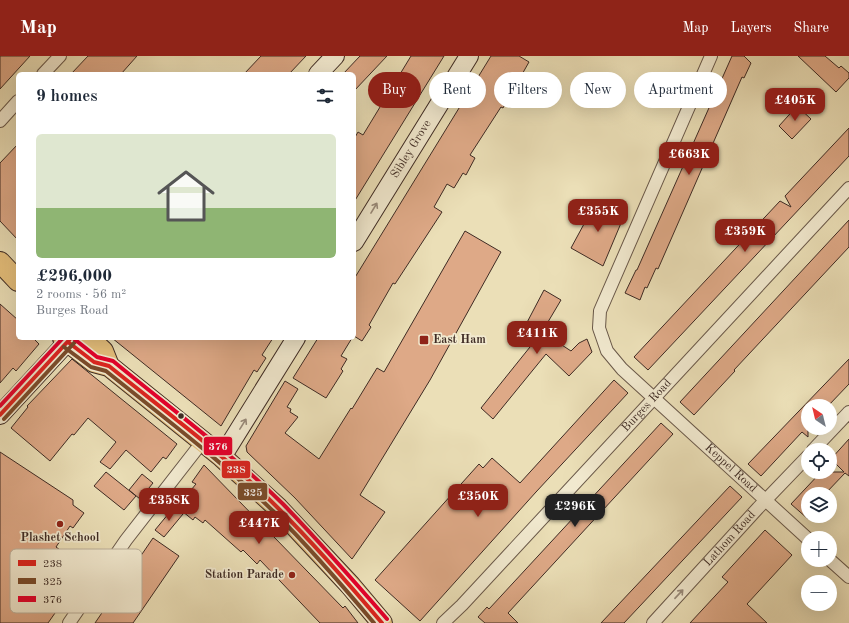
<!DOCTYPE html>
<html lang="en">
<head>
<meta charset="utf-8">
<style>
	body { margin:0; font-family:"Old Standard TT",serif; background:#f2f2f3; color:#1f2937; height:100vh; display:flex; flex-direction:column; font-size:15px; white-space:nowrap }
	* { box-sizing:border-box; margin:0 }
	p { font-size:13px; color:#747a83 }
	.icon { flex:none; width:22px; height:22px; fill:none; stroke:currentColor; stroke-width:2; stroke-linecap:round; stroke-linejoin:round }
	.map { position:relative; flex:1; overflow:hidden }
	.side { position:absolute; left:16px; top:16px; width:340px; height:268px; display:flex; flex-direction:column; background:#fff; border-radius:6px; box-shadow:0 4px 16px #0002 }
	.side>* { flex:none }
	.guide { position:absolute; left:368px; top:16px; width:380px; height:36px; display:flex; gap:8px }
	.needle { width:26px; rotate:325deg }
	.fabs { position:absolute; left:801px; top:343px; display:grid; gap:8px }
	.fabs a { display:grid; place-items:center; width:36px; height:36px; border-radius:50%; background:#fff; box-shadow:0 4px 16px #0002; font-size:20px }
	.price { position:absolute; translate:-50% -34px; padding:0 9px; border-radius:8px; background:#8f2418; color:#fff; font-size:13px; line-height:26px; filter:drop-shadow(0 1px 2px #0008) }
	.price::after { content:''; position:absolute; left:50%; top:24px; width:12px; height:9px; margin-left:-6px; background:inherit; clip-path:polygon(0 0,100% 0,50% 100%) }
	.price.current { background:#222; color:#fff }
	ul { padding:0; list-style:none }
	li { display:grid; align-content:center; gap:8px; height:212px; padding:0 20px }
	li+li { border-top:1px solid #e0e1e3 }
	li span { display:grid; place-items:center; height:124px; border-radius:6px; color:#555 }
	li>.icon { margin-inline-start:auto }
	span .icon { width:72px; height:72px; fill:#fffc; stroke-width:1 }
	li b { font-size:17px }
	h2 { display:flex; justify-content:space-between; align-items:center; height:48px; padding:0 20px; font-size:17px }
	.chip { padding:0 14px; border-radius:18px; background:#fff; box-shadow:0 4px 16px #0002; font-size:14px; line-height:36px }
	.chip.current { background:#8f2418; color:#fff }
	header { display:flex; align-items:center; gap:24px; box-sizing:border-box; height:56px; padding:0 20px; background:#8f2418; color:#fff }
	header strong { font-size:19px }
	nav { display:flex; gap:22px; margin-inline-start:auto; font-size:14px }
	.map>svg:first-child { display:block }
</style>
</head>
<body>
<header>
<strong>Map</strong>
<nav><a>Map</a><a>Layers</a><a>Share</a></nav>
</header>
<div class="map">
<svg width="849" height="567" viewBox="0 0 849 567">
	<rect width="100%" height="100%" fill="#ebdfb7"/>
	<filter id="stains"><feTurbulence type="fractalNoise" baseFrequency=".005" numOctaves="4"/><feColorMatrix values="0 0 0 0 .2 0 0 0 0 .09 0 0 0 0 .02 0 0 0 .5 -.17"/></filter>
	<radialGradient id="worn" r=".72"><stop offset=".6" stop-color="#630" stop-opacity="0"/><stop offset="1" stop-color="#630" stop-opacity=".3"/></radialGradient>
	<path fill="#dea987" stroke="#3e2b24" d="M0,0H30L0,33Z
		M88,0H137L121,18H71Z
		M261,0H306L289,18H244Z
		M360,0H387L354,35V18H343Z
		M411,0H444L354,146V83L358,76L363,79Z
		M491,0H519L529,6L503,52L501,51L470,99L475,102L466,119L463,117L454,132L447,128L434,151L442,156L395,228L393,227L369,269L371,271L362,285L354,280V223Z
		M732,0H744L751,7L744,22L742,21L658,213L656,212L647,232L645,231L640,244L625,237L636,214H637Z
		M798,0H825L839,12L841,10L849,17V22L836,36Z
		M797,50L811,63L792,83L779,70Z
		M849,72V100L648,314L634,301L780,145L791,151L785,140Z
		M18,88V184L0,165V107Z
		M597,144L624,160L603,210L571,192Z
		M849,164V191L734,314L735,315L694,359L680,346Z
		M465,175L501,196L430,324L360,439L385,456L352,503L295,442L247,396L246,390L285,325L298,333L287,351L291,353L290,356L298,361L285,377L319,403L351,352L352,353L377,312L384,316Z
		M544,234L561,244L542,276L571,295L579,287L587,283L592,296L569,320L546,298L493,363L481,352L534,286L522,276Z
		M0,248L18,264V282H33L39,288L16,315L13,312L0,327Z
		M112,282H273L262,299L266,302L257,316L254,314L221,370Z
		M318,282H352L341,300L347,303L341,313L343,315L326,342L293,322Z
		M72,303L177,388L166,403L163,401L151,416L126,394L110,413L100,406L116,386L88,362L74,379L72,378L50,405L11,372L28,351L27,350Z
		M849,303V328L828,350H808V381L802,376L761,420L748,408Z
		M614,324L628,337L536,436L420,565L375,524L479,408L483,412L492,402L520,427Z
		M661,367L673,378L508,557L518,567H485L478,561L487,551L489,553Z
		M849,383V420L845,417L825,438H808V463L791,448L821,416H844L831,403Z
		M0,396L73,444V449L84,457L73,472L70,470L56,491L86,513L48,567H0Z
		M204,409L343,552L345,550L358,567H320L260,504L257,508L243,494L241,496L205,464L203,467L195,461L193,464L177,451L196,428L192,426Z
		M106,416L136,440L124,454L94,430Z
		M142,418L153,427L140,443L129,434Z
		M730,430L742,441L624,567H601Z
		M174,451L183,458L164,481L155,474Z
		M765,474L792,499L747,548L767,567H690L728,526L722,521Z
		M153,482L179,500L133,567H95Z"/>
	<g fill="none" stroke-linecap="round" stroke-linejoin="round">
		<defs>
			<g id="street">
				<path id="s1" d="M711,0L600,255L599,272L607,295L622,313L808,483"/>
				<path d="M43,18L60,0"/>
				<path d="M0,65L18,45"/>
				<path d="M813,394L849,356"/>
				<path d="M830,504L849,521"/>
				<path d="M69,567L126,484L203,385"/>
				<path id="s2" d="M443,567L462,549L849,132"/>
				<path id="s3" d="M653,567L758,452L808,400"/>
			</g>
			<g id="secondary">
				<path d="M318,18L335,0"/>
				<path id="s4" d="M354,186L469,0"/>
				<path d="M0,359L71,282"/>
				<path d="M222,401L296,282"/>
			</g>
			<path id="primary" d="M0,206L18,225
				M63,282L94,306L109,310L222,401L278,452L350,529L382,567
				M89,282L103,295L109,310"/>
		</defs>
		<use href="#street" stroke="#695849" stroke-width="14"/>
		<use href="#secondary" stroke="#3e2b24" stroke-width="20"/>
		<use href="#primary" stroke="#3e2b24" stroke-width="22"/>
		<use href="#street" stroke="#f2ead0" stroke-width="12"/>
		<use href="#secondary" stroke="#f2ead0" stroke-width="18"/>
		<use href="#primary" stroke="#e6c07c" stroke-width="20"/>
		<defs>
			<path id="bus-1" d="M68,286L94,306L109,310C166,356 226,400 278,452C315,489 349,528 382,567
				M0,359L71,282"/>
			<path id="bus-2" d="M64,291L91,311L106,315C163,361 222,405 274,456C309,491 342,529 374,567
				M4,363L75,286"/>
			<path id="bus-3" d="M73,282L97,301L113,305C170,352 230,396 283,448C319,485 353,524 387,563
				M0,350L63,282"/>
		</defs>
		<use href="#bus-1" stroke="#f2ead0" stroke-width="7"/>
		<use href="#bus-2" stroke="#f2ead0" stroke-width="7"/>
		<use href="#bus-3" stroke="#f2ead0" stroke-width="7"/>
		<use href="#bus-1" stroke="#dc241f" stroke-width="4"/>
		<use href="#bus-2" stroke="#7a4b2a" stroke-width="4"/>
		<use href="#bus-3" stroke="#e4002b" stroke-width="4"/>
	</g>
	<defs><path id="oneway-shaft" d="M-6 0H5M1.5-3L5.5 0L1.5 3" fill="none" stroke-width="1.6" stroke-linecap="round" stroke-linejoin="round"/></defs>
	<g stroke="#988a7a">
		<use href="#oneway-shaft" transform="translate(374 152) rotate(-59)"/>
		<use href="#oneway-shaft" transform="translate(243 368) rotate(-58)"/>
		<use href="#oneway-shaft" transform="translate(679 538) rotate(-47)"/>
	</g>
	<g fill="#8f2418" stroke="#f2ead0" stroke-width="1.5">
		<rect x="419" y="279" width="10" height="10" rx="2"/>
		<circle cx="60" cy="468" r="4"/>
		<circle cx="292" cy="519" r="4"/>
	</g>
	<circle fill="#3e2b24" stroke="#f2ead0" stroke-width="1.5" cx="181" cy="360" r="3.5"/>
	<g text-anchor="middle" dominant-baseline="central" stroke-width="3.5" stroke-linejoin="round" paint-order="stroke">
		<g font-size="12" fill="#3e2b24" stroke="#f2ead0">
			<text stroke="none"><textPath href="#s4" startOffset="109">Sibley Grove</textPath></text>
			<text stroke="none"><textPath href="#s2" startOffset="298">Burges Road</textPath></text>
			<text stroke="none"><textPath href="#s1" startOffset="490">Keppel Road</textPath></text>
			<text stroke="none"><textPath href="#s3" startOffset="114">Lathom Road</textPath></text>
		</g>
		<g font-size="12" font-weight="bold" fill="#3e2b24" stroke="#f2ead0" text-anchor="start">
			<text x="433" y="284">East Ham</text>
			<text x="60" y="482" text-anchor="middle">Plashet School</text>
			<text x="284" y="519" text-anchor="end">Station Parade</text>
		</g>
	</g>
	<rect x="10" y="493" width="132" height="64" rx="6" fill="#f2ead0" stroke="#bcb19c" stroke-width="1"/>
	<rect x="18" y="504" width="18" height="6" fill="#dc241f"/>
	<rect x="18" y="522" width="18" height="6" fill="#7a4b2a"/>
	<rect x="18" y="540" width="18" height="6" fill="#e4002b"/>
	<g font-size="11" fill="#3e2b24">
		<text x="43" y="511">238</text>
		<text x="43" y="529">325</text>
		<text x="43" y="547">376</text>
	</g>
	<g stroke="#f2ead0" stroke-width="1.5">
		<rect x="203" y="380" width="30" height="20" rx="4" fill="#e4002b"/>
		<rect x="221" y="404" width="30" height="19" rx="4" fill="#dc241f"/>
		<rect x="237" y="426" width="31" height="19" rx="4" fill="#7a4b2a"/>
	</g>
	<g font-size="11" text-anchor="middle" font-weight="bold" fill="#fff">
		<text x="218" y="394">376</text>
		<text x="236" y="417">238</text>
		<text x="253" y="440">325</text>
	</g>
	<rect width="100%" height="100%" filter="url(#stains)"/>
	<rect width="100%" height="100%" fill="url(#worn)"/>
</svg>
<div class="fabs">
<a><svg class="needle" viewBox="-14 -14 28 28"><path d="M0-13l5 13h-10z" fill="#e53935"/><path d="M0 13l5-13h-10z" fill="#747a83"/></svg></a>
<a><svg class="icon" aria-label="locate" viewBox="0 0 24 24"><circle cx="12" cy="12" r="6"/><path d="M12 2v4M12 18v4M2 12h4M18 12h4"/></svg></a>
<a><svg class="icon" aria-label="layers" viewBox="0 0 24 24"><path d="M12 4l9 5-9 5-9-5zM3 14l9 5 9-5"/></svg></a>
<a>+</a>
<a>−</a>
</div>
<b class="price" style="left:795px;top:66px">£405K</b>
<b class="price" style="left:689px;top:120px">£663K</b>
<b class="price" style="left:598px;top:177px">£355K</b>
<b class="price" style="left:745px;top:197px">£359K</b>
<b class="price" style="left:537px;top:299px">£411K</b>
<b class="price" style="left:478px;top:462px">£350K</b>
<b class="price" style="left:169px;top:466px">£358K</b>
<b class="price current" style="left:575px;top:472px">£296K</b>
<b class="price" style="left:259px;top:489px">£447K</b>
<div class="guide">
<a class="chip current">Buy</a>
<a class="chip">Rent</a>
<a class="chip">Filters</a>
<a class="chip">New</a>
<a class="chip">Apartment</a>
</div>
<section class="side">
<h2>9 homes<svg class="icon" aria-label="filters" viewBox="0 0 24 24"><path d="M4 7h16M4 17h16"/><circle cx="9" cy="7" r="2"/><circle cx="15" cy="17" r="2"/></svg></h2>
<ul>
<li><span style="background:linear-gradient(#dfe7d0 60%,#8fb573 0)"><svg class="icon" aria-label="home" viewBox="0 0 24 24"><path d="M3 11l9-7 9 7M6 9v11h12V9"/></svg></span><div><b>£296,000</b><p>2 rooms · 56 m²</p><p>Burges Road</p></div></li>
</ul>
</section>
</div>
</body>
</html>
